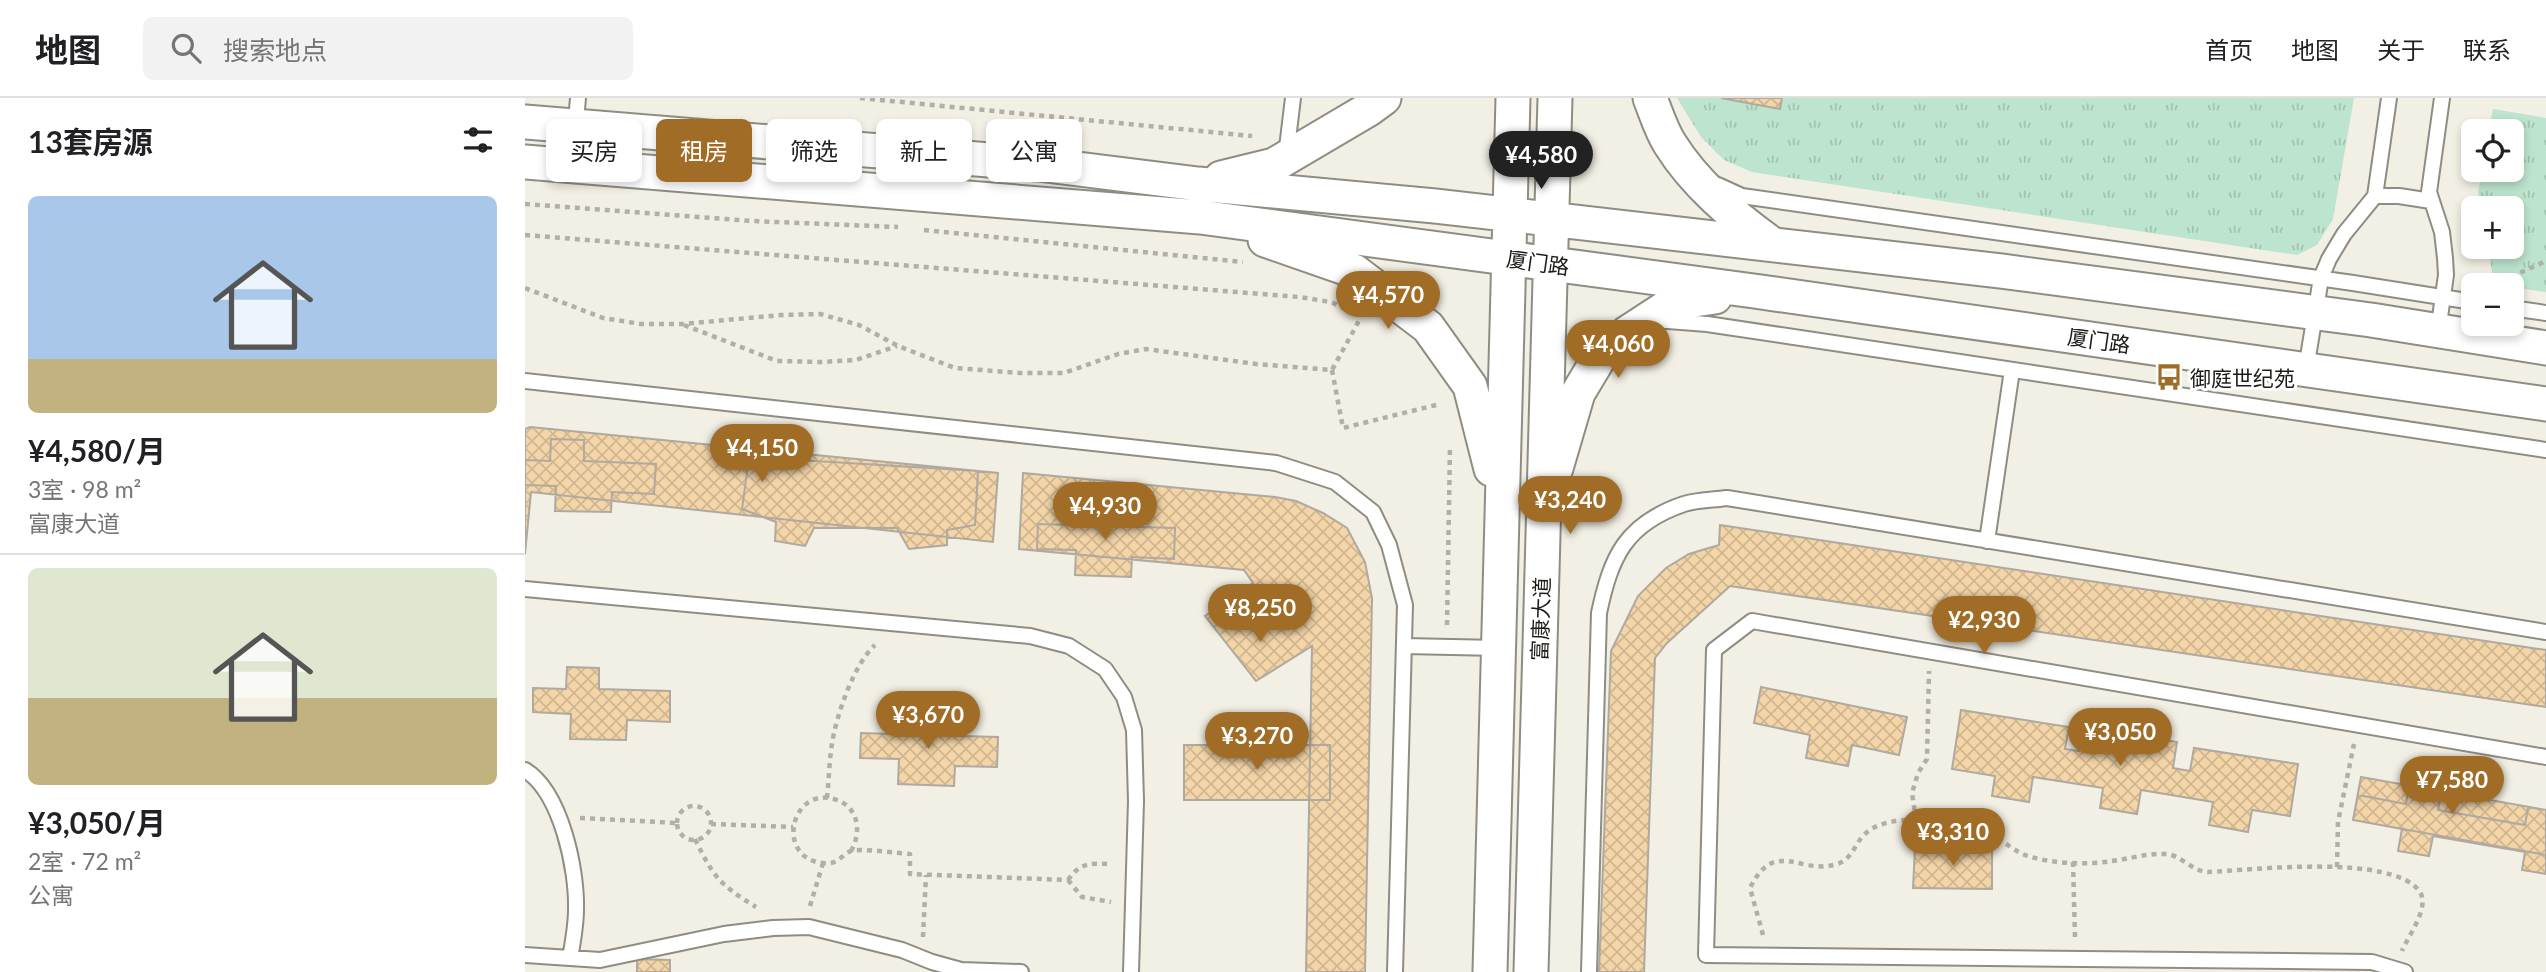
<!DOCTYPE html>
<html lang="zh">
<head>
<meta charset="utf-8">
<style>
	body { margin:0; font-family:Lato,"Noto Sans SC",sans-serif; background:#f2f2f2; color:#202124; height:100vh; display:flex; flex-direction:column; font-size:26px; white-space:nowrap }
	* { box-sizing:border-box; margin:0 }
	p { font-size:23px; color:#757577 }
	.icon { flex:none; width:38px; height:38px; fill:none; stroke:currentColor; stroke-width:2; stroke-linecap:round; stroke-linejoin:round }
	.map { position:relative; flex:1; overflow:hidden }
	.details { display:flex; flex-direction:column; background:#fff; width:525px }
	.details>* { flex:none }
	.top-card { position:absolute; left:21px; top:21px; width:665px; height:63px; display:flex; gap:14px }
	.controls { position:absolute; left:1936px; top:21px; display:grid; gap:14px }
	.controls a { display:grid; place-items:center; width:63px; height:63px; border-radius:10px; background:#fff; box-shadow:0 4px 10px #0003; font-size:35px }
	.price { position:absolute; translate:-50% -60px; padding:0 16px; border-radius:24px; background:#a16c25; color:#fff; font-size:23px; line-height:46px; filter:drop-shadow(0 2px 4px #0008) }
	.price::after { content:''; position:absolute; left:50%; top:42px; width:21px; height:16px; margin-left:-10px; background:inherit; clip-path:polygon(0 0,100% 0,50% 100%) }
	.price.on { background:#222; color:#fff }
	ul { padding:0; list-style:none }
	li { display:grid; align-content:center; gap:14px; height:371px; padding:0 28px }
	li+li { border-top:2px solid #e0e0e0 }
	li span { display:grid; place-items:center; height:217px; border-radius:10px; color:#555 }
	li>.icon { margin-inline-start:auto }
	span .icon { width:126px; height:126px; fill:#fffc; stroke-width:1 }
	li b { font-size:30px }
	h2 { display:flex; justify-content:space-between; align-items:center; height:84px; padding:0 28px; font-size:30px }
	.chip { padding:0 24px; border-radius:10px; background:#fff; box-shadow:0 4px 10px #0003; font-size:24px; line-height:63px }
	.chip.on { background:#a16c25; color:#fff }
	header { display:flex; align-items:center; gap:42px; box-sizing:border-box; height:98px; padding:0 35px; background:#fff; border-bottom:2px solid #e0e0e0 }
	header strong { font-size:33px }
	nav { display:flex; gap:38px; margin-inline-start:auto; font-size:24px }
	.search { width:490px; height:63px; background:#f2f2f2; display:flex; align-items:center; gap:18px; box-sizing:border-box; padding:0 24px; border-radius:10px; color:#757577; font-size:26px }
	main { display:flex; flex:1; min-height:0 }
	.map>svg:first-child { display:block }
</style>
</head>
<body>
<header>
<strong>地图</strong>
<div class="search"><svg class="icon" aria-label="search" viewBox="0 0 24 24"><circle cx="10" cy="10" r="6"/><path d="M15 15l6 6"/></svg>搜索地点</div>
<nav><a>首页</a><a>地图</a><a>关于</a><a>联系</a></nav>
</header>
<main>
<section class="details">
<h2>13套房源<svg class="icon" aria-label="filters" viewBox="0 0 24 24"><path d="M4 7h16M4 17h16"/><circle cx="9" cy="7" r="2"/><circle cx="15" cy="17" r="2"/></svg></h2>
<ul>
<li><span style="background:linear-gradient(#a9c7e8 75%,#c2b280 0)"><svg class="icon" aria-label="home" viewBox="0 0 24 24"><path d="M3 11l9-7 9 7M6 9v11h12V9"/></svg></span><div><b>¥4,580/月</b><p>3室 · 98 m²</p><p>富康大道</p></div></li>
<li><span style="background:linear-gradient(#dfe7d0 60%,#c2b280 0)"><svg class="icon" aria-label="home" viewBox="0 0 24 24"><path d="M3 11l9-7 9 7M6 9v11h12V9"/></svg></span><div><b>¥3,050/月</b><p>2室 · 72 m²</p><p>公寓</p></div></li>
</ul>
</section>
<div class="map">
<svg width="2021" height="874" viewBox="0 0 2021 874">
	<defs>
		<pattern id="grass-tufts" width="24" height="20" patternUnits="userSpaceOnUse" patternTransform="scale(1.75)"><rect width="24" height="20" fill="#bce4ce"/><path d="M3 7l-1-3M5 7V3M7 7l1-3M15 17l-1-3M17 17v-4M19 17l1-3" fill="none" stroke="#a1c3b0"/></pattern>
		<pattern id="building-cross-hatch" width="8" height="8" patternUnits="userSpaceOnUse" patternTransform="scale(1.75)"><rect width="8" height="8" fill="#f3d5a8"/><path d="M0 0l8 8M0 8l8-8" fill="none" stroke="#d0b690"/></pattern>
	</defs>
	<rect width="100%" height="100%" fill="#f2efe4"/>
	<path fill="url(#grass-tufts)" d="M1152,0H1829L1808,121L1792,147L1772,157L1227,74L1199,62L1176,39Z
		M1968,11L2021,20V194L1986,189L1967,174L1963,149H1986V110H1956L1953,95L1957,72H1986V33H1964Z"/>
	<path fill="url(#building-cross-hatch)" stroke="#afa99f" stroke-width="2" d="M1196,0H1257L1255,11Z
		M5,329L473,375L468,444L6,394L0,456V331Z
		M26,341L59,342V363L131,366L129,396L87,394L86,414L30,413L31,388L0,387V362L25,363Z
		M224,359L453,373L450,427L422,432V447L384,451L372,430H289L280,448L250,443L251,424L217,411Z
		M498,375L750,399L771,403L798,415L822,430L840,464L847,500L840,874H781L787,548L731,583L680,518L728,485L719,472L494,451Z
		M546,406L579,407L578,428L650,430L649,461L607,459L606,479L550,477L551,452L512,451L513,426L545,427Z
		M1195,427L2021,552V609L1205,488L1142,545L1130,560L1119,874H1074L1086,553L1113,498L1141,470L1164,456L1194,447Z
		M42,569L74,570V591L145,593V624L102,622L101,642L45,641L46,616L8,614V590L41,591Z
		M1236,589L1382,619L1374,657L1327,647L1323,668L1281,660L1285,637L1229,625Z
		M1436,612L1544,629L1540,651L1554,653L1558,629L1652,644L1648,670L1665,673L1669,650L1773,666L1765,718L1727,712L1723,734L1684,727L1688,704L1616,692L1612,716L1575,710L1578,690L1508,679L1504,704L1467,698L1470,678L1427,671Z
		M369,615L402,616L401,637L473,639L472,669L430,668L429,688L373,686L374,661L335,660L336,635L368,636Z
		M659,647H805V702H659Z
		M1836,679L2021,712V757L1828,722Z
		M1884,687L1917,692L1913,712L2000,727L2003,709L2021,712V776L1997,772L2000,754L1908,738L1904,758L1873,753L1877,731L1828,722L1833,697L1881,706Z
		M1390,749L1467,751V791L1388,790Z
		M112,861L145,862V874H112Z"/>
	<g fill="none" stroke-linecap="round" stroke-linejoin="round">
		<defs>
			<path id="service" d="M761,58L768,0
				M47,68L53,0
				M1193,87L1217,98L1828,185L1948,204
				M1850,98H1874L1906,103
				M1986,210L2021,215
				M1130,222L1182,226L2021,352
				M1913,233L1921,177L1920,160L1917,134L1904,94L1917,0
				M1781,271L1796,180L1804,161L1819,136L1850,98L1864,0
				M0,283L751,365L810,384L848,414L864,447L880,507L870,874
				M1462,443L1487,272
				M0,491L505,538L544,548L580,571L599,599L609,632L611,703L606,874
				M879,548L974,550
				M0,672C36,694 52,771 51,811C51,828 48,844 45,860
				M0,857L75,862L199,836L248,830L284,829L377,852L407,864L436,872L496,874
				M1064,874L1074,515C1086,459 1100,426 1159,406C1172,402 1188,402 1202,400L2021,534
				M1880,874L1847,864L1181,857L1189,552L1227,523L2021,659"/>
			<path id="tertiary" d="M1125,0C1131,15 1136,32 1145,46C1170,86 1208,118 1247,146
				M0,24L513,66L673,86L910,108L1476,173L1846,222L2021,250
				M0,64L675,119L1229,193L2021,306
				M696,80L749,67L844,11L859,0
				M740,142L829,173L903,229L945,288L966,371
				M1031,370L1053,295L1074,260L1102,235L1148,205L1190,199
				M965,874L988,0
				M1006,874L1030,0"/>
		</defs>
		<use href="#service" stroke="#8f8d82" stroke-width="18"/>
		<use href="#tertiary" stroke="#8f8d82" stroke-width="37"/>
		<path stroke="#b1afa6" stroke-width="4.5" stroke-dasharray="5 5" stroke-linecap="butt" d="M335,0L727,38
			M0,106L227,123L373,129
			M399,132L718,164
			M0,137L774,199L806,204L827,214
			M1968,187L2021,163
			M0,190L78,220L116,226H158L256,217L295,216L334,227L373,248L430,270L495,275H539L593,256L621,251L731,266L807,272L836,219
			M159,227L252,263L296,264L331,262L372,248
			M807,272L818,330L915,306
			M922,527L925,347
			M302,700C304,682 304,664 307,646C311,618 329,566 350,547
			M152 725a17 17 0 1 1 34 0a17 17 0 1 1-34 0Z
			M55,720L152,725
			M1391,722L1387,695L1393,675L1402,661L1404,573
			M186,726L268,729
			M170,741C189,780 194,786 231,809
			M326,753C337,734 334,708 309,701C266,689 250,759 297,765C315,767 315,757 326,753C334,750 374,755 385,756V776L543,782
			M1548,764L1550,840
			M1812,769L1813,724L1829,646
			M543,782L557,799L586,804
			M543,782C556,763 566,766 587,766
			M285,808L298,765
			M1238,837L1225,790C1250,739 1276,778 1312,766C1328,761 1329,746 1340,736C1349,727 1365,723 1379,722C1396,720 1447,725 1462,733C1475,740 1489,754 1503,758C1528,766 1561,767 1587,763C1604,761 1622,755 1640,756C1655,756 1668,774 1683,774C1727,772 1868,755 1895,794C1905,810 1883,838 1877,853
			M398,839L401,777"/>
		<use href="#service" stroke="#fff" stroke-width="14"/>
		<use href="#tertiary" stroke="#fff" stroke-width="33"/>
	</g>
	<defs>
		<symbol id="bus-bare" viewBox="-9 -9 18 18"><path d="M-5-6H5V4H4V6H2V4H-2V6H-4V4H-5ZM-3.5-4V0h7V-4ZM-3.5 1.2v1.5H-2V1.2ZM2 1.2v1.5H3.5V1.2Z" fill="#a16c25" stroke="#fff" stroke-width="2.5" paint-order="stroke"/></symbol>
	</defs>
	<g fill-rule="evenodd">
		<use href="#bus-bare" x="1625" y="260" width="38" height="38"/>
	</g>
	<g text-anchor="middle" dominant-baseline="central" stroke-width="6" stroke-linejoin="round" paint-order="stroke">
		<g font-size="21" fill="#1c1b17" stroke="#fff">
			<text transform="translate(1013 164) rotate(8)">厦门路</text>
			<text transform="translate(1574 242) rotate(8)">厦门路</text>
			<text transform="translate(1015 521) rotate(-88)">富康大道</text>
		</g>
		<g font-size="21" fill="#1c1b17" stroke="#fff" text-anchor="start">
			<text x="1665" y="279">御庭世纪苑</text>
		</g>
	</g>
</svg>
<div class="controls">
<a><svg class="icon" aria-label="locate" viewBox="0 0 24 24"><circle cx="12" cy="12" r="6"/><path d="M12 2v4M12 18v4M2 12h4M18 12h4"/></svg></a>
<a>+</a>
<a>−</a>
</div>
<b class="price on" style="left:1016px;top:93px">¥4,580</b>
<b class="price" style="left:863px;top:233px">¥4,570</b>
<b class="price" style="left:1093px;top:282px">¥4,060</b>
<b class="price" style="left:237px;top:386px">¥4,150</b>
<b class="price" style="left:1045px;top:438px">¥3,240</b>
<b class="price" style="left:580px;top:444px">¥4,930</b>
<b class="price" style="left:735px;top:546px">¥8,250</b>
<b class="price" style="left:1459px;top:558px">¥2,930</b>
<b class="price" style="left:403px;top:653px">¥3,670</b>
<b class="price" style="left:1595px;top:670px">¥3,050</b>
<b class="price" style="left:732px;top:674px">¥3,270</b>
<b class="price" style="left:1927px;top:718px">¥7,580</b>
<b class="price" style="left:1428px;top:770px">¥3,310</b>
<div class="top-card">
<a class="chip">买房</a>
<a class="chip on">租房</a>
<a class="chip">筛选</a>
<a class="chip">新上</a>
<a class="chip">公寓</a>
</div>
</div>
</main>
</body>
</html>
